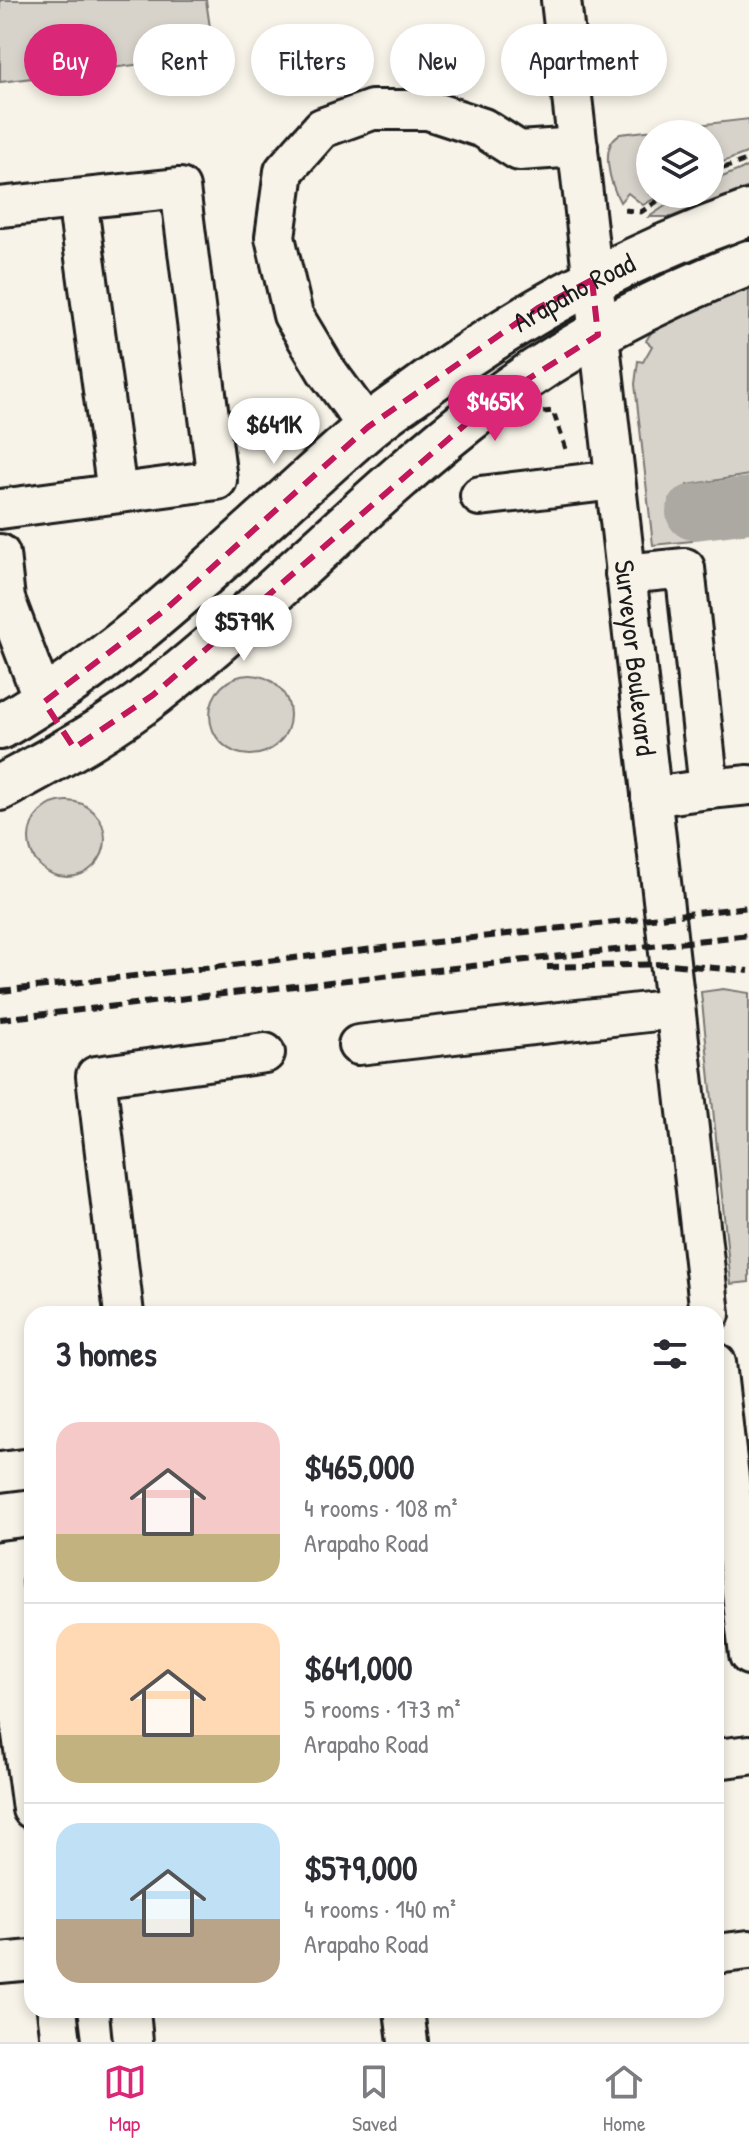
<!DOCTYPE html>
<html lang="en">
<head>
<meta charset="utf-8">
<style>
	body { margin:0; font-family:"Patrick Hand",sans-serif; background:#f2f2f3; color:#2b2b33; height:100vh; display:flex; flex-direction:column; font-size:30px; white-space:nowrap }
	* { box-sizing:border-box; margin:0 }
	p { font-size:26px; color:#7c7c81 }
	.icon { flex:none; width:44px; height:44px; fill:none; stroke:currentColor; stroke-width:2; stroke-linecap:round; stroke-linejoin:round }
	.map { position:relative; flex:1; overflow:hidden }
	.details { position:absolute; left:24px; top:1306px; width:700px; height:712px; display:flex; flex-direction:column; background:#fff; border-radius:24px; box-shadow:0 4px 12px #0003 }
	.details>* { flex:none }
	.top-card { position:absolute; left:24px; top:24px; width:702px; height:72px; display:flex; gap:16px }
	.buttons { position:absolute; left:636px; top:120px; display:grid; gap:16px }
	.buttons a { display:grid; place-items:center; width:88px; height:88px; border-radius:50%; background:#fff; box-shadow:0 4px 12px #0003; font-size:40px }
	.price { position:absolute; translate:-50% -68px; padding:0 18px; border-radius:28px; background:#fff; color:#222; font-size:26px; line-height:52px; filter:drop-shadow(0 2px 4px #0008) }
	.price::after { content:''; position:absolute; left:50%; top:48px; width:24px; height:18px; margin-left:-12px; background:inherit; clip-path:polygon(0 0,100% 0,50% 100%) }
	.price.active { background:#db2777; color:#fff }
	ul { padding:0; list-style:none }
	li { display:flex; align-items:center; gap:24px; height:200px; padding:0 32px }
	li+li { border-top:2px solid #e1e1e2 }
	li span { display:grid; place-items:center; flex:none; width:224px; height:160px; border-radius:24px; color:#555 }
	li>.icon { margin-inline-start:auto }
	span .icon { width:96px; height:96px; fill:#fffc; stroke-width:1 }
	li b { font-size:34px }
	h2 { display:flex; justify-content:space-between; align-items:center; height:96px; padding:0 32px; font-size:34px }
	.tag { padding:0 28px; border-radius:36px; background:#fff; box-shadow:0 4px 12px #0003; font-size:28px; line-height:72px }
	.tag.active { background:#db2777; color:#fff }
	.menu { display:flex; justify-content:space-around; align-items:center; height:112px; border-top:2px solid #e1e1e2; background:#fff; font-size:22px; color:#7c7c81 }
	.menu a { display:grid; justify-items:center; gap:4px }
	.menu .active { color:#db2777 }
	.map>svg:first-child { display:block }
</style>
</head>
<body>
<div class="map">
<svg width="749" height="2042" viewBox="0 0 749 2042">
	<rect width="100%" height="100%" fill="#f7f3e8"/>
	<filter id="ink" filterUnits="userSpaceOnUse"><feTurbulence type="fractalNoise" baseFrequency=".0125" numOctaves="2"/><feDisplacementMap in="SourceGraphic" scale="16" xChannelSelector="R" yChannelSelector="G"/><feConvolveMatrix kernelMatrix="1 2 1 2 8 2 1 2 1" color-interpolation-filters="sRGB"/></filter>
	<g filter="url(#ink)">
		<path fill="#d7d3cb" stroke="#7a7874" stroke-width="2" d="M0,0H206L214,55L0,82Z
			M749,119V152L710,167V134H650V194H662L643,205L628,193L620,202C611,185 598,146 620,134Z
			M749,166V187L671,217H649L683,194H710V182Z
			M749,280V475L687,485L692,541L653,545L635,384L638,361L643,362L652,346L646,341C663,308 717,295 749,280Z
			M210 715a40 40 0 1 1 80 0a40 40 0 1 1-80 0Z
			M29 839a38 38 0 1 1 76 0a38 38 0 1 1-76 0Z
			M723,989L749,993V1282L731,1284L701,992Z"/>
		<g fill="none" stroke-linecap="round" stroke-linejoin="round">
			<path stroke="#aca9a2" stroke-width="56" d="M694,512L749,505"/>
			<defs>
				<g id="minor">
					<path id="s1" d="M561,0L710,1314"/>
					<path d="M77,199L117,493"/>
					<path d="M0,207L180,188L217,480L0,509"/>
					<path d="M368,427L326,370L293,315L275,237L284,171L322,128L372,110H428L483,128L519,151L578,147"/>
					<path d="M480,496L615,480"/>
					<path d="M0,554L5,599L44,702"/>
					<path d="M625,574L685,568L709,789L651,797"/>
					<path d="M709,789L749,785"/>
					<path d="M358,1045L674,1009"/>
					<path d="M124,1314L96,1076L265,1053"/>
					<path d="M716,1363L749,1655"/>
					<path d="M0,1472L32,1468"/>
					<path d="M0,1561L32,1557"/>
					<path d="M0,1569L32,1809"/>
					<path d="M716,1759L749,1755"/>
					<path d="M716,1954L749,1950"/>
					<path d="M0,1963L32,1960"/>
					<path d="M57,2010L61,2042"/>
					<path d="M130,2010L133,2042"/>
					<path d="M404,2010L408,2042"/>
				</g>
				<g id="major">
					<path id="s2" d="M0,727C138,648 246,532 366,429C385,412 408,398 429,382C528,310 633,254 749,213"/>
					<path d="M0,788C53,759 107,731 155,693C271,602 371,493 489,404C566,346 659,298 749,263"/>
				</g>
			</defs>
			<use href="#minor" stroke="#1c1c1c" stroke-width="44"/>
			<use href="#major" stroke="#1c1c1c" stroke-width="50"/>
			<path stroke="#1c1c1c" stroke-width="5" stroke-dasharray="8 6" stroke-linecap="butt" d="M710,173L749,159
				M625,210L641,212L668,194
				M543,412L553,411L567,452"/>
			<use href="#minor" stroke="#f7f3e8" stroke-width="38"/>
			<use href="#major" stroke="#f7f3e8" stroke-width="44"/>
			<path stroke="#1c1c1c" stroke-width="6" stroke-dasharray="12 6" stroke-linecap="butt" d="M547,967L669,964L749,971
				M0,991L749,907
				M0,1019L749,935"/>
		</g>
	</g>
	<path fill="none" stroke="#c2185b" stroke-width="6" stroke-dasharray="16 10" stroke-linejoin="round" d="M592,280L598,335L490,403L153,695L74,748L44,702L165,610L368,427L538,308Z"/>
	<g text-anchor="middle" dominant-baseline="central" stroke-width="6" stroke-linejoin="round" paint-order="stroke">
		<g font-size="28" fill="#1c1c1c" stroke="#f7f3e8">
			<text stroke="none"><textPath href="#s2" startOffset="722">Arapaho Road</textPath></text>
			<text stroke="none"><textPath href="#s1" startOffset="662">Surveyor Boulevard</textPath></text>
		</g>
	</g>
</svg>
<div class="buttons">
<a><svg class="icon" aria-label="layers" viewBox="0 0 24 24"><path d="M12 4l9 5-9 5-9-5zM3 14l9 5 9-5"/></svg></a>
</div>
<b class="price active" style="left:495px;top:443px">$465K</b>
<b class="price" style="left:274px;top:466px">$641K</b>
<b class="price" style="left:244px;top:663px">$579K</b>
<div class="top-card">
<a class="tag active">Buy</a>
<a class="tag">Rent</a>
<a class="tag">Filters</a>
<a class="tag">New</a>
<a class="tag">Apartment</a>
</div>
<section class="details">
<h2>3 homes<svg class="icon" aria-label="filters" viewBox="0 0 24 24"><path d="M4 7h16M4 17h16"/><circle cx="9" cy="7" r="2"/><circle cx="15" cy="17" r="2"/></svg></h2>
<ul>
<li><span style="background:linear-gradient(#f6c9c9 70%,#c2b280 0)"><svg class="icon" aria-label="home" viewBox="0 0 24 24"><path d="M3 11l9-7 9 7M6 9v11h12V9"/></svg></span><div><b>$465,000</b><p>4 rooms · 108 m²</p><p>Arapaho Road</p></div></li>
<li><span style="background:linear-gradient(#ffd9b3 70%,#c2b280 0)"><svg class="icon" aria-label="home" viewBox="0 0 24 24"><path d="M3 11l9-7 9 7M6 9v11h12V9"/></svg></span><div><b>$641,000</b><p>5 rooms · 173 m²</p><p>Arapaho Road</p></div></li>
<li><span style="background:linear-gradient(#bfe0f5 60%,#b9a48a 0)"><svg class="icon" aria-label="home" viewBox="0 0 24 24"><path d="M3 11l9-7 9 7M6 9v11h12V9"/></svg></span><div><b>$579,000</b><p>4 rooms · 140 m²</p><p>Arapaho Road</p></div></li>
</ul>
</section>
</div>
<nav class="menu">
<a class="active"><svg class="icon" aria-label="map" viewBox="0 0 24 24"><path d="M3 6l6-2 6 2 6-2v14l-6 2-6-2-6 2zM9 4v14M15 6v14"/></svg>Map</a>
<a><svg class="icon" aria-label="saved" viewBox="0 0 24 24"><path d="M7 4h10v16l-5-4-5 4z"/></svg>Saved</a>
<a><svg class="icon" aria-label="home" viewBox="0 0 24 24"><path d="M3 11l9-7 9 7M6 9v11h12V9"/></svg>Home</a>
</nav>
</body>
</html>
